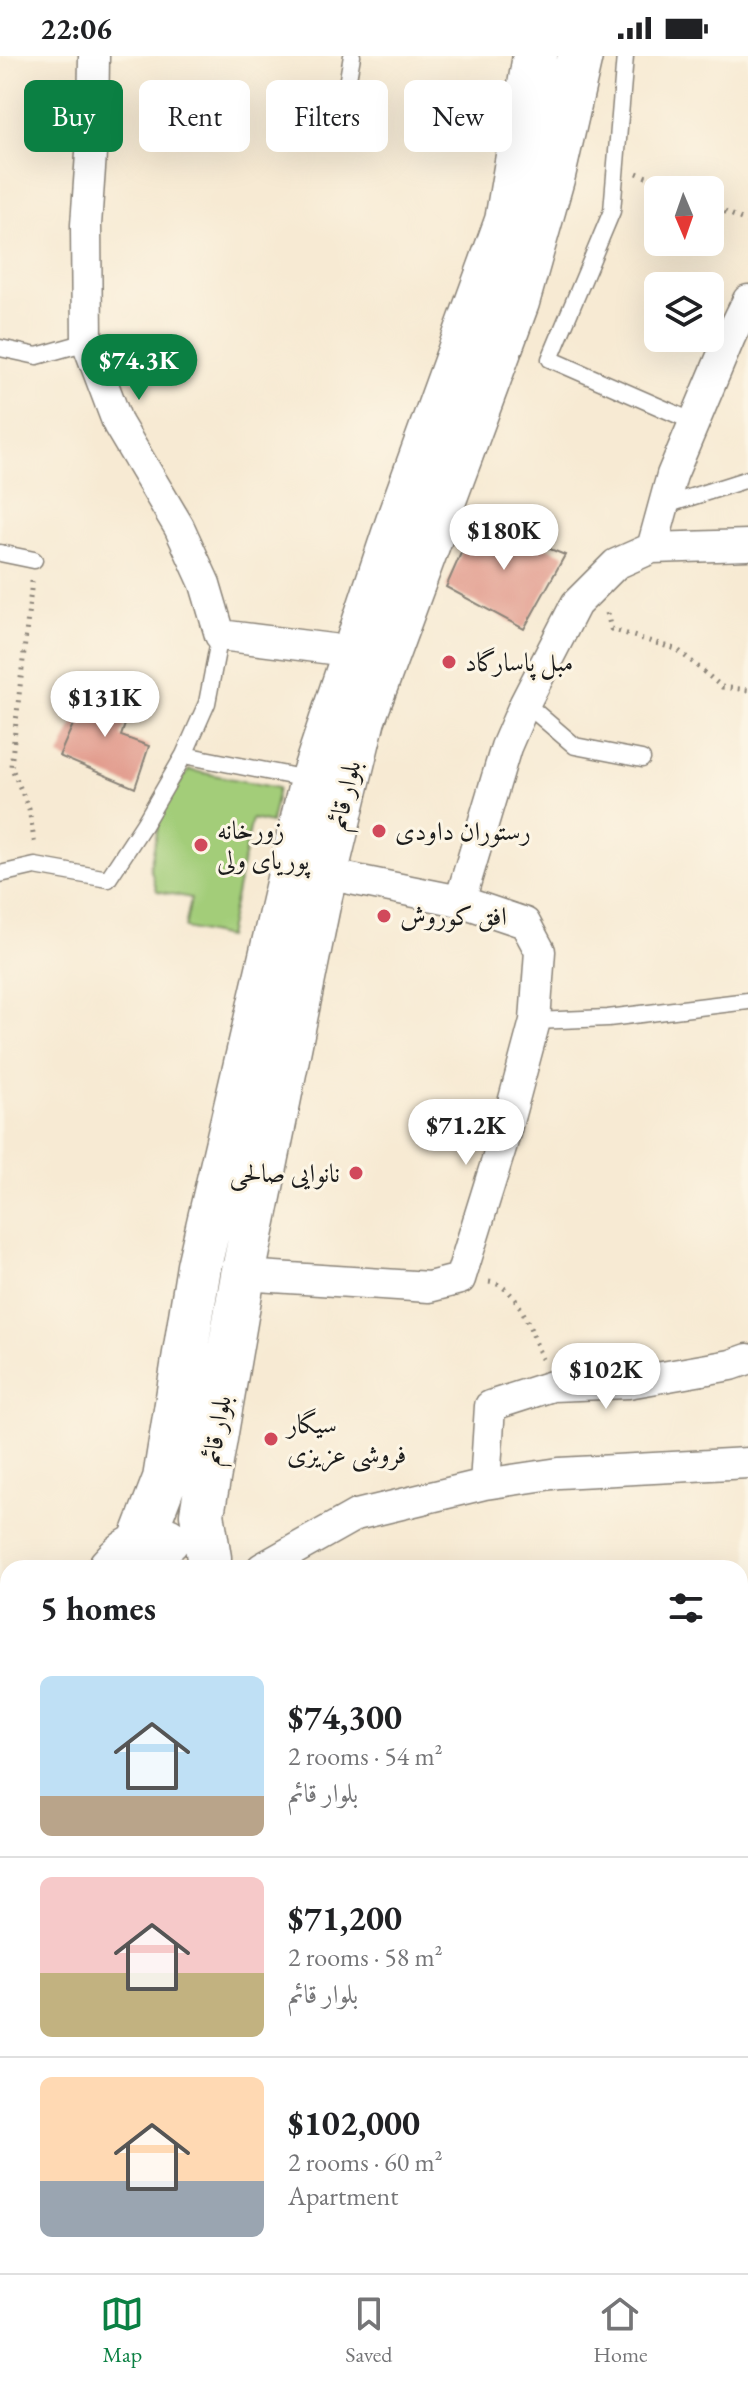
<!DOCTYPE html>
<html lang="en">
<head>
<meta charset="utf-8">
<style>
	body { margin:0; font-family:"EB Garamond",Amiri,serif; background:#f6f6f6; color:#202124; height:100vh; display:flex; flex-direction:column; font-size:30px; white-space:nowrap }
	* { box-sizing:border-box; margin:0 }
	p { font-size:26px; color:#757577 }
	.icon { flex:none; width:44px; height:44px; fill:none; stroke:currentColor; stroke-width:2; stroke-linecap:round; stroke-linejoin:round }
	.map { position:relative; flex:1; overflow:hidden }
	.sheet { position:absolute; left:0px; top:1504px; width:748px; height:714px; display:flex; flex-direction:column; background:#fff; border-radius:24px 24px 0 0; box-shadow:0 8px 32px #0002 }
	.sheet>* { flex:none }
	.hud { position:absolute; left:24px; top:24px; width:700px; height:72px; display:flex; gap:16px }
	.needle { width:52px; rotate:178deg }
	.tools { position:absolute; left:644px; top:120px; display:grid; gap:16px }
	.tools a { display:grid; place-items:center; width:80px; height:80px; border-radius:12px; background:#fff; box-shadow:0 8px 32px #0002; font-size:40px }
	.price { position:absolute; translate:-50% -68px; padding:0 18px; border-radius:28px; background:#fff; color:#222; font-size:26px; line-height:52px; filter:drop-shadow(0 2px 4px #0008) }
	.price::after { content:''; position:absolute; left:50%; top:48px; width:24px; height:18px; margin-left:-12px; background:inherit; clip-path:polygon(0 0,100% 0,50% 100%) }
	.price.selected { background:#0b8043; color:#fff }
	ul { padding:0; list-style:none }
	li { display:flex; align-items:center; gap:24px; height:200px; padding:0 40px }
	li+li { border-top:2px solid #e0e0e0 }
	li span { display:grid; place-items:center; flex:none; width:224px; height:160px; border-radius:12px; color:#555 }
	li>.icon { margin-inline-start:auto }
	span .icon { width:96px; height:96px; fill:#fffc; stroke-width:1 }
	li b { font-size:34px }
	h2 { display:flex; justify-content:space-between; align-items:center; height:96px; padding:0 40px; font-size:34px }
	.chip { padding:0 28px; border-radius:12px; background:#fff; box-shadow:0 8px 32px #0002; font-size:28px; line-height:72px }
	.chip.selected { background:#0b8043; color:#fff }
	.status { display:flex; justify-content:space-between; align-items:center; height:56px; padding:0 40px; background:#fff; direction:ltr }
	.status svg { height:22px; fill:currentColor }
	.menu { display:flex; justify-content:space-around; align-items:center; height:112px; border-top:2px solid #e0e0e0; background:#fff; font-size:22px; color:#757577 }
	.menu a { display:grid; justify-items:center; gap:4px }
	.menu .selected { color:#0b8043 }
	.map>svg:first-child { display:block }
</style>
</head>
<body>
<div class="status"><b>22:06</b><svg viewBox="0 0 49 12"><path d="M0 12V9h3v3zM5 12V6h3v6zM10 12V3h3v9zM15 12V0h3v12zM26 1h20v11H26zM47 4h2v5h-2z"/></svg></div>
<div class="map">
<svg width="748" height="2217" viewBox="0 0 748 2217">
	<rect width="100%" height="100%" fill="#fcf5e5"/>
	<filter id="ink" filterUnits="userSpaceOnUse"><feTurbulence type="fractalNoise" baseFrequency=".0125" numOctaves="2"/><feDisplacementMap in="SourceGraphic" scale="16" xChannelSelector="R" yChannelSelector="G"/><feConvolveMatrix kernelMatrix="1 2 1 2 8 2 1 2 1" color-interpolation-filters="sRGB"/></filter>
	<filter id="wash" filterUnits="userSpaceOnUse"><feTurbulence type="fractalNoise" baseFrequency=".006" numOctaves="4" result="noise"/><feDisplacementMap in="SourceGraphic" scale="32" xChannelSelector="R" yChannelSelector="G"/><feGaussianBlur stdDeviation="1.8" result="paint"/><feColorMatrix in="noise" values="0 0 0 0 0 0 0 0 0 0 0 0 0 0 0 0 0 1.4 0 .05"/><feComposite in="paint" operator="in"/></filter>
	<g filter="url(#wash)">
		<rect width="100%" height="100%" fill="#f7ead3"/>
		<path fill="#a3cd79" stroke="#60744a" stroke-width="2" d="M189,714L278,732L271,767L252,763L227,881L185,872L191,842L157,835L150,811L162,752Z"/>
		<g fill="none" stroke-linecap="round" stroke-linejoin="round">
			<path stroke="#4cbbc3" stroke-width="10" d="M740,1566H748"/>
		</g>
		<g id="blocks">
			<path fill="#e29c8e" d="M476,463L565,499L524,573L446,531Z
				M88,635L117,637L131,651L121,680L149,690L135,732L59,700Z
				M27,2210H42L45,2217H6Z
				M446,2210H671L658,2217H450Z"/>
		</g>
	</g>
	<g filter="url(#ink)">
		<use href="#blocks" fill-opacity="0" stroke="#8a8378" stroke-width="2"/>
		<g fill="none" stroke-linecap="round" stroke-linejoin="round">
			<defs>
				<path id="service" d="M625,0L612,155L550,303L694,366
					M340,68L352,0
					M0,292L37,300L87,286
					M663,450L748,423
					M0,497L34,504
					M525,647L575,690L642,703
					M184,699L207,647L220,579
					M0,818L35,810L108,823L144,768L184,699L312,724
					M535,965L608,962L748,945
					M740,1733L748,1732
					M433,2210L437,2217"/>
				<path id="minor" d="M94,0L93,69L86,169L87,286L118,368L179,471L205,528L220,579L355,596
					M652,492L748,489
					M326,818L460,845L506,691L525,647L576,548L616,508L652,492L672,419L730,281L748,244
					M243,1219L429,1231L460,1223L502,1088L535,965L540,895L525,867L460,845
					M485,1428L490,1350L552,1330L628,1327L731,1309L748,1303
					M262,1512L356,1459L485,1428L559,1417L748,1407
					M0,1606L8,1605
					M748,2151L741,2169L748,2192
					M702,2217L712,2210"/>
				<path id="primary" d="M140,1488L165,1423L199,1210L312,724L401,457L507,165L535,0
					M209,1502L202,1458L243,1219L319,844L363,663L517,246L553,119L580,0
					M110,1512C124,1495 144,1482 167,1484
					M216,2210L219,2217
					M269,2210L272,2217"/>
			</defs>
			<use href="#service" stroke="#8a8378" stroke-width="19"/>
			<use href="#minor" stroke="#8a8378" stroke-width="33"/>
			<use href="#primary" stroke="#8a8378" stroke-width="47"/>
			<path stroke="#8a8378" stroke-width="5" stroke-dasharray="2 6" stroke-linecap="butt" d="M637,117L677,134
				M710,149L748,166
				M32,525L11,710L29,753L35,790
				M607,557L611,573L678,594L722,631L748,634
				M489,1226C520,1230 532,1279 542,1303"/>
			<use href="#service" stroke="#fff" stroke-width="16"/>
			<use href="#minor" stroke="#fff" stroke-width="30"/>
			<use href="#primary" stroke="#fff" stroke-width="44"/>
		</g>
	</g>
	<g fill="#d1495b" stroke="#fcf5e5" stroke-width="3">
		<circle cx="449" cy="606" r="8"/>
		<circle cx="379" cy="775" r="8"/>
		<circle cx="201" cy="789" r="8"/>
		<circle cx="384" cy="860" r="8"/>
		<circle cx="356" cy="1117" r="8"/>
		<circle cx="271" cy="1383" r="8"/>
	</g>
	<g text-anchor="middle" dominant-baseline="central" stroke-width="6" stroke-linejoin="round" paint-order="stroke">
		<g font-size="26" fill="#1c1c1c" stroke="#fcf5e5" text-anchor="start">
			<text x="465" y="606">مبل پاسارگاد</text>
			<text x="217" y="774">زورخانه<tspan x="217" dy="30">پوریای ولی</tspan></text>
			<text x="395" y="775">رستوران داودی</text>
			<text x="400" y="860">افق کوروش</text>
			<text x="340" y="1117" text-anchor="end">نانوایی صالحی</text>
			<text x="287" y="1368">سیگار<tspan x="287" dy="30">فروشی عزیزی</tspan></text>
		</g>
		<g font-size="26" fill="#1c1c1c" stroke="#fcf5e5">
			<text transform="translate(344 739) rotate(-77)">بلوار قائم</text>
			<text transform="translate(216 1374) rotate(-80)">بلوار قائم</text>
		</g>
	</g>
</svg>
<div class="tools">
<a><svg class="needle" viewBox="-14 -14 28 28"><path d="M0-13l5 13h-10z" fill="#e53935"/><path d="M0 13l5-13h-10z" fill="#757577"/></svg></a>
<a><svg class="icon" aria-label="layers" viewBox="0 0 24 24"><path d="M12 4l9 5-9 5-9-5zM3 14l9 5 9-5"/></svg></a>
</div>
<b class="price selected" style="left:139px;top:346px">$74.3K</b>
<b class="price" style="left:504px;top:516px">$180K</b>
<b class="price" style="left:105px;top:683px">$131K</b>
<b class="price" style="left:466px;top:1111px">$71.2K</b>
<b class="price" style="left:606px;top:1355px">$102K</b>
<div class="hud">
<a class="chip selected">Buy</a>
<a class="chip">Rent</a>
<a class="chip">Filters</a>
<a class="chip">New</a>
</div>
<section class="sheet">
<h2>5 homes<svg class="icon" aria-label="filters" viewBox="0 0 24 24"><path d="M4 7h16M4 17h16"/><circle cx="9" cy="7" r="2"/><circle cx="15" cy="17" r="2"/></svg></h2>
<ul>
<li><span style="background:linear-gradient(#bfe0f5 75%,#b9a48a 0)"><svg class="icon" aria-label="home" viewBox="0 0 24 24"><path d="M3 11l9-7 9 7M6 9v11h12V9"/></svg></span><div><b>$74,300</b><p>2 rooms · 54 m²</p><p>بلوار قائم</p></div></li>
<li><span style="background:linear-gradient(#f6c9c9 60%,#c2b280 0)"><svg class="icon" aria-label="home" viewBox="0 0 24 24"><path d="M3 11l9-7 9 7M6 9v11h12V9"/></svg></span><div><b>$71,200</b><p>2 rooms · 58 m²</p><p>بلوار قائم</p></div></li>
<li><span style="background:linear-gradient(#ffd9b3 65%,#9aa5b1 0)"><svg class="icon" aria-label="home" viewBox="0 0 24 24"><path d="M3 11l9-7 9 7M6 9v11h12V9"/></svg></span><div><b>$102,000</b><p>2 rooms · 60 m²</p><p>Apartment</p></div></li>
</ul>
</section>
</div>
<nav class="menu">
<a class="selected"><svg class="icon" aria-label="map" viewBox="0 0 24 24"><path d="M3 6l6-2 6 2 6-2v14l-6 2-6-2-6 2zM9 4v14M15 6v14"/></svg>Map</a>
<a><svg class="icon" aria-label="saved" viewBox="0 0 24 24"><path d="M7 4h10v16l-5-4-5 4z"/></svg>Saved</a>
<a><svg class="icon" aria-label="home" viewBox="0 0 24 24"><path d="M3 11l9-7 9 7M6 9v11h12V9"/></svg>Home</a>
</nav>
</body>
</html>
